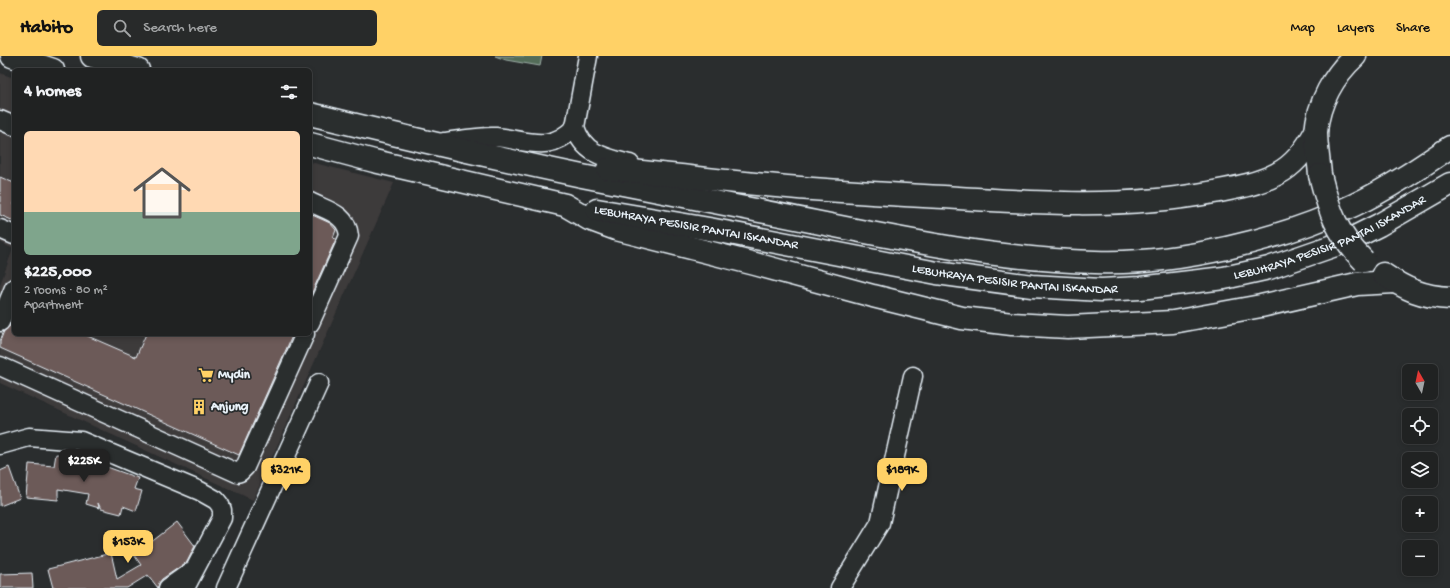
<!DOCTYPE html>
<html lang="en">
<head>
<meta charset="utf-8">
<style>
	body { margin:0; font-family:"Gochi Hand",sans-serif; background:#282a2a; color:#f1f3f6; height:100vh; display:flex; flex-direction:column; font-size:15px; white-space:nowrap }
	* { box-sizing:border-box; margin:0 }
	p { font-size:13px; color:#a2a4a5 }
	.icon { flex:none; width:22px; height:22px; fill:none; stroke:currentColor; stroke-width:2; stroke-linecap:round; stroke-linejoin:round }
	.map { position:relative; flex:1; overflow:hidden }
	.sheet { position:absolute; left:12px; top:12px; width:300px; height:268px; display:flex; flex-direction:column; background:#202222; border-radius:6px; box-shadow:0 2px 6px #0003,0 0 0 1px #3d3f40 }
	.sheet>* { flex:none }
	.needle { width:26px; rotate:351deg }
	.buttons { position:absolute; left:1402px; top:308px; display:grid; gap:8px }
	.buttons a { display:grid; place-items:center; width:36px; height:36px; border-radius:6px; background:#202222; box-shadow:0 2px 6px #0003,0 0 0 1px #3d3f40; font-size:20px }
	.price { position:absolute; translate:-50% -34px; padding:0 9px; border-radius:8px; background:#ffd166; color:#111; font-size:13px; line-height:26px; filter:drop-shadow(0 1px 2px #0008) }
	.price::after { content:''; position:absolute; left:50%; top:24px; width:12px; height:9px; margin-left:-6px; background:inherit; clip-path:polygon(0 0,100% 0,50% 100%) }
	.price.on { background:#222; color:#fff }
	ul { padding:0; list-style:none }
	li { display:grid; align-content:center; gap:8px; height:212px; padding:0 12px }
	li span { display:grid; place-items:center; height:124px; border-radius:6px; color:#555 }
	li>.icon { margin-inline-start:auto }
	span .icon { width:72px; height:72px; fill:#fffc; stroke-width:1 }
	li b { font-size:17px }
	h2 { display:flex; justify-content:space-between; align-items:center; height:48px; padding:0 12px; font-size:17px }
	header { display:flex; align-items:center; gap:24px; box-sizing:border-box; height:56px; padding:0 20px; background:#ffd166; color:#111 }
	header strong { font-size:19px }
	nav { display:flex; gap:22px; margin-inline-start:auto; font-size:14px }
	.search { width:280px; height:36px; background:#282a2a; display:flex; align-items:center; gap:10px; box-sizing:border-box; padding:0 14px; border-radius:6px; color:#a2a4a5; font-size:15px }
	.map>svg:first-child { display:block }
</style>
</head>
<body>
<header>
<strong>Habito</strong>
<div class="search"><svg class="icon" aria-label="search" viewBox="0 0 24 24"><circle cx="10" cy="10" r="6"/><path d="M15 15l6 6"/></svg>Search here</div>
<nav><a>Map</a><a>Layers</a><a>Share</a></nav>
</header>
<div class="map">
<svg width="1450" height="532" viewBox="0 0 1450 532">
	<rect width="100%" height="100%" fill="#2a2d2e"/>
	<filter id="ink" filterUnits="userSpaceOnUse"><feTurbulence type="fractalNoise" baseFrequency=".025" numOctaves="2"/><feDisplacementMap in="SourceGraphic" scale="8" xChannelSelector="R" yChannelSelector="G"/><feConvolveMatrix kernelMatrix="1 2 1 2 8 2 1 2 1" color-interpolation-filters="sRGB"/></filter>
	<g filter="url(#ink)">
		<path fill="#3e3a3b" d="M0,17L14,22V278H310V106L394,127L253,444L0,327V229L13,193L0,186Z"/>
		<path fill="#536c59" stroke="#9eaea8" d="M495,0H542L540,10L506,4Z"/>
		<path fill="#6c5a58" stroke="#e8f1f8" d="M0,121L14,127V165L0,159Z
			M310,158L330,167L336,174L333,182L336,183L310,241Z
			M14,260V278H83L136,301L146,278H293L239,399L0,292V285L4,275L10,270Z
			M56,398L94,402L107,407V411L138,422L134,433L142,435L136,455L123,450L121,458L101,453L98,447L99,452L86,448L88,438L58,433V444L26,441L29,408L54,410Z
			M9,411L20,442L0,450V415Z
			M177,466L195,490L187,506L162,523L159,527L158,532L148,519L127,532H53L48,513L111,497L117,523L141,509L127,489L138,482L145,491Z
			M32,517L33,532H0V518Z"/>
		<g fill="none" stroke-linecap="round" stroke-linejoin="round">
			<defs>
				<path id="minor" d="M588,0L575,71C583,98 606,102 630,108
					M0,64L14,70
					M444,86C460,84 480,80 496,81C528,84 549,98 575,71
					M310,146C328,155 347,158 349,180L310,267
					M0,173L14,179
					M0,266L14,232
					M0,310L237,417L240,416L245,411L305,278
					M0,389L29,381L81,385L200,435L216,444L220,449L222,454V462L185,532
					M168,532L189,517L192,516
					M226,532L319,327
					M840,532L880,467L913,320"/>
				<g id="highway">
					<path d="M12,0L53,14"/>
					<path d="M92,0L138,14"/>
					<path d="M310,58C400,80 491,101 582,120C638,131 694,142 750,153C864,175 979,203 1095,206C1177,209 1281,184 1354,149C1388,133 1419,112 1450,91"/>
					<path d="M310,88L374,105L565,149L589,163L616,173L755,208L873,240L962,262L1012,268L1068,271L1173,266L1261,250L1357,228L1395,226"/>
					<path d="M608,113H611C678,119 745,128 812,133C856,136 900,139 944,141C1034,147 1125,153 1214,136C1235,132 1258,128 1277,118C1295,109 1307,92 1316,75"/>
					<path d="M1320,119C1319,105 1316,90 1316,76C1318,47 1334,19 1355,0"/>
					<path id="s1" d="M597,154L709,173L937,217L1032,230L1101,234L1140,232L1224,222L1269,212L1347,185L1379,169L1450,128"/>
					<path d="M1383,218C1405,233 1423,241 1450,242"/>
				</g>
			</defs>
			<use href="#minor" stroke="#e8f1f8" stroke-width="21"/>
			<use href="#highway" stroke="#e8f1f8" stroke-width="25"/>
			<use href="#minor" stroke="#2a2d2e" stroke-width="18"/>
			<use href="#highway" stroke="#2a2d2e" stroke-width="22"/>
			<defs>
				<path id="highway-bridge" d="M1320,119C1329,155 1337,178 1364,205"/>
			</defs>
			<use href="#highway-bridge" stroke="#e8f1f8" stroke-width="25" stroke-linecap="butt"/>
			<use href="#highway-bridge" stroke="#2a2d2e" stroke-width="22"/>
		</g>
	</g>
	<defs>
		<symbol id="supermarket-bare" viewBox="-9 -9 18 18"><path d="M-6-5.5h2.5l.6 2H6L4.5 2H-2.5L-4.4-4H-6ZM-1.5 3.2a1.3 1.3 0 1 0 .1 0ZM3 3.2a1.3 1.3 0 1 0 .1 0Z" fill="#ffd166" stroke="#2a2d2e" stroke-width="2.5" paint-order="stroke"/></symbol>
		<symbol id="building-bare" viewBox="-9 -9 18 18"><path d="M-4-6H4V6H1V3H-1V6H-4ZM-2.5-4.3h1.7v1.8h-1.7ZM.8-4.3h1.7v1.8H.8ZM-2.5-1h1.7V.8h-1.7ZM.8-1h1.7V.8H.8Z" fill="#ffd166" stroke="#2a2d2e" stroke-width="2.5" paint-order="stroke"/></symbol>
	</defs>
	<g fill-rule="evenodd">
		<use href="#supermarket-bare" x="195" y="308" width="22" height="22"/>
		<use href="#building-bare" x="188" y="340" width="22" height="22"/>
	</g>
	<g text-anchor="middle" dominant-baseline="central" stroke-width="3.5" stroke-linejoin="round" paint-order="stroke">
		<g font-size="13" fill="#e8f1f8" stroke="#2a2d2e">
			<text transform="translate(696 172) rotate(10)">LEBUHRAYA PESISIR PANTAI ISKANDAR</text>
			<text stroke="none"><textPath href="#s1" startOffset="748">LEBUHRAYA PESISIR PANTAI ISKANDAR</textPath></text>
			<text stroke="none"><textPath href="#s1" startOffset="424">LEBUHRAYA PESISIR PANTAI ISKANDAR</textPath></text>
		</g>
		<g font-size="13" font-weight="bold" fill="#e8f1f8" stroke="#2a2d2e" text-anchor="start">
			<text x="218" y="319">Mydin</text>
			<text x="211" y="351">Anjung</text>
		</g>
	</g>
</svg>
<div class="buttons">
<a><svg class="needle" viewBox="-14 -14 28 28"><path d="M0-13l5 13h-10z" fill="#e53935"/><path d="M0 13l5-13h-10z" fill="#a2a4a5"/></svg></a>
<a><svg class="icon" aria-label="locate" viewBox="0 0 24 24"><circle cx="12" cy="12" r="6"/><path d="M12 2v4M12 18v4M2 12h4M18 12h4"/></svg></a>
<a><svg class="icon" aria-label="layers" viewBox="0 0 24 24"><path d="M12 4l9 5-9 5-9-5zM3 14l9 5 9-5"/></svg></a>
<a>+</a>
<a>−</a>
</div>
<b class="price on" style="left:84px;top:427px">$225K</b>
<b class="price" style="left:286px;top:436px">$321K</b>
<b class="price" style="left:902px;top:436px">$189K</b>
<b class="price" style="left:128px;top:508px">$153K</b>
<section class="sheet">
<h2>4 homes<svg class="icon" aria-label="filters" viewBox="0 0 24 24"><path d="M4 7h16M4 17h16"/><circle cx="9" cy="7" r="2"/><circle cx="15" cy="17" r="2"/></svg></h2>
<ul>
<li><span style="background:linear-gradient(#ffd9b3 65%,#7fa58c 0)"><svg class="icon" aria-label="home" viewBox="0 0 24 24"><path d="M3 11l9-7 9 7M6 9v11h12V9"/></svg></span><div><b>$225,000</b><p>2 rooms · 80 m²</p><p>Apartment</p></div></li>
</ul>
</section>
</div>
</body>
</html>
